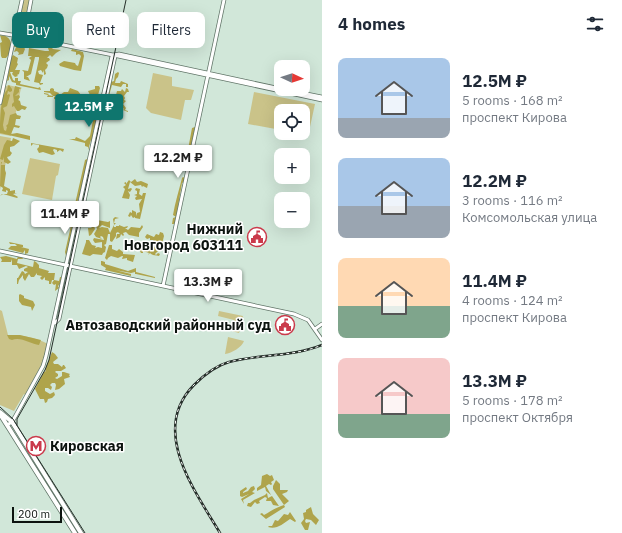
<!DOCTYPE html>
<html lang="en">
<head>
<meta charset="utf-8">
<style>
	body { margin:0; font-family:"IBM Plex Sans",sans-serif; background:#f2f2f3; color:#1f2937; height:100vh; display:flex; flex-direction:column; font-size:15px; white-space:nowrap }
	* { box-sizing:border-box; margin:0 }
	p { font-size:13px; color:#747a83 }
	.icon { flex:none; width:22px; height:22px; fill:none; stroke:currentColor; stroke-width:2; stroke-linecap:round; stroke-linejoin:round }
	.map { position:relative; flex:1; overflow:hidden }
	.sheet { display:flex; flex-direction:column; background:#fff; width:300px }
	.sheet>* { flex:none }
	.hud { position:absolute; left:12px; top:12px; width:250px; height:36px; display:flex; gap:8px }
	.needle { width:26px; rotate:93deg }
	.tools { position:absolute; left:274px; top:60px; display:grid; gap:8px }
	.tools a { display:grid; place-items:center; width:36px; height:36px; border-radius:8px; background:#fff; box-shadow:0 4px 16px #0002; font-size:20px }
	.scale { position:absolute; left:12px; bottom:10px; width:50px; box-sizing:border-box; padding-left:4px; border:2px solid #0c130f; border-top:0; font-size:11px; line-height:14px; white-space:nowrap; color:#0c130f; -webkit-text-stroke:3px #fff; paint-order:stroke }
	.price { position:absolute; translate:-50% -34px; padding:0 9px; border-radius:4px; background:#fff; color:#222; font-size:13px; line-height:26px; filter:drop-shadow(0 1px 2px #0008) }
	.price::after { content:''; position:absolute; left:50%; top:24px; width:12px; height:9px; margin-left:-6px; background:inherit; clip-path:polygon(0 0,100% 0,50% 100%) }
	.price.on { background:#0f766e; color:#fff }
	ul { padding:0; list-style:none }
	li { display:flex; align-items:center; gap:12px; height:100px; padding:0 16px }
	li span { display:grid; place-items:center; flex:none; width:112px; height:80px; border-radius:8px; color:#555 }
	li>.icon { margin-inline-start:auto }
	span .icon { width:48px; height:48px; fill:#fffc; stroke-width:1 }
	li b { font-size:17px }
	h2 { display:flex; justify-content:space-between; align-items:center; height:48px; padding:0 16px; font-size:17px }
	.tag { padding:0 14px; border-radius:8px; background:#fff; box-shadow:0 4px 16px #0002; font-size:14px; line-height:36px }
	.tag.on { background:#0f766e; color:#fff }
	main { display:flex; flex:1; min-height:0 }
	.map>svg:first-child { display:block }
</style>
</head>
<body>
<main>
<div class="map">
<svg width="322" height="533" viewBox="0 0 322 533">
	<rect width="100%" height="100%" fill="#d1e7d9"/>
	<path fill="#cac389" d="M23,0H31L23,34L22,36L16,34Z
		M153,73L172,77V86L194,90L191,100H185L181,120L151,113L146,108Z
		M8,85L21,88L11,136L0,134V108L4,88Z
		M254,92L315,104L308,136L291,133H303V111H281V130L248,124Z
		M0,136L11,138L0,190Z
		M30,158L60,164L58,175L56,176L52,200L22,194Z
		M201,277L227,282L225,293L199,288Z
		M0,310L2,311L8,335C23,335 34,337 48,344L42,364L25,395L24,394L14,411L0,405Z
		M219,311L243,316L239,333L232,331L234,320L218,316Z
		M228,337L244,341C242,347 232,353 225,354Z"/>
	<path fill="#afa44b" d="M0,35C2,36 5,35 7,37C14,41 10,54 6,58H2L1,56L0,43L2,42Z
		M21,37L44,42L49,45L44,47L40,46L41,44L43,45L42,43L38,45L29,41L28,46L23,45L21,47L23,46L25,49L23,54L18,55L19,53L17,51L14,52L16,47H13L17,41H24L20,39Z
		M51,47L53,49L61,50L56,53L52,57L50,55L47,58H49L50,60L46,63L48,65L47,68L45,70L46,74L44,75V70L43,73L41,70L38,71L39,74L43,75L40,83H43V84L40,85L39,83L34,82L39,59V57H35L31,74L26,77H28L30,81L24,79V72L22,70L28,71L31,60L29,58L32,56H28L29,48L45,51H49L48,48Z
		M72,49L83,52L84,56L81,71L74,70L60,66L59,64L64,61L75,63L76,65L78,66L81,56L79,54L76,55V52L71,51Z
		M13,55L18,58L17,63L18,64L15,70H20L19,74L17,75L18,76L15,77L12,74L13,72H10L13,80L15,81V78H18V81H21L20,84L38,88L40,87L41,90L16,85V83L12,82L9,76V80L7,81L11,58Z
		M118,72L119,73L118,77L116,79L115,83H120L121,81L128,84V87H126V84H123L121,87L112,85L107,103L111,82L114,81L115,74Z
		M9,85L12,89V91L10,92L8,91L7,95L9,94L10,95L7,106L3,108L5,113L3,125L4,130L6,131L7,127L6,126L8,124L10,115L16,113L17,115L21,116L20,119H16L15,125L20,126L19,128L14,127L11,134L17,133L30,136V140L0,133C0,123 0,97 7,90L8,86Z
		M15,86L22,88L19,89V92L15,96L19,95L20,97L18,100L20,101L21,105L27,107L25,110L22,109L19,111H17L14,106L12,107V104L14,102L13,95Z
		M95,86H99L100,88L97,99H91L98,101L97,105L100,106L96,125L94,127H96V129L93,130L94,131L93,140H91L88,150V147L85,146V143L69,139H75L76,137L85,141L90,136L94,115L91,121H89L90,116L94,113L97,114V111L91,110L94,105L85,103L90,95L88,91L95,89Z
		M52,88L54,89V91L59,93L58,95H60L64,92H68L70,88L78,91L81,95L75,96L73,99L75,101L74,108L72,110V102L67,101L66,102L62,100L54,99V97L57,96H53V97H47L48,95L44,94V93L49,94L48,95L53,96L50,93L44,92V91H50V89Z
		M126,88L128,89L129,92H127L124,96L125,98L124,100L126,101L123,104L126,108L125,110L128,111V112L123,110L124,109L123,108L119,112L115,109L113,110L109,109V104L118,106V109L121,107L122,102H124L121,101L122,95H120L121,97L120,98L116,95L117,91H121L122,89L125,92Z
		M195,127L186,171H184L192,128Z
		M13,138L20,141L14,146L10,147V151L12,153L10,156L7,157L8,159L11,162L8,164L4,162V157L3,160L0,159L4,145L7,140L12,141Z
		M31,143L64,149L63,152L60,150L57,152V150L54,149L53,150L55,154L52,155L43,152L39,153L37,149L39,147V145L33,144L31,146Z
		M89,158L86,164L87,165L85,180L82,182L84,184L76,205L75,204L85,160Z
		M1,162H2L1,165H5V170L6,173L4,186L10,189V191L15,190V193H17L13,194L18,197L17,198L3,194L0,196L2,194H7L8,191L6,190V192L2,191L3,188L0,186Z
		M183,177L185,178L184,182L182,183L175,224H172L173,218L176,217L173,215C175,203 179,190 182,178Z
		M135,179L137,182L141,181L148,184L147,188L143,186L142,187L141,185L135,186L130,182L128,189L131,188L132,189L130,192L128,191L130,195L129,199L122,198L125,189L123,187L126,185L124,183L126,182V184L129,180L131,182Z
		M136,188L140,189L139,194L142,196L143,193H146L140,219L135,218V217L133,218L131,215L130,217L128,216L130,212L132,213V210L136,212V216L137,213L140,212L139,204L142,199L136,200L135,198L137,196L134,195L137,194V191L135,190Z
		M76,211H77L70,244L66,256L65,252L74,212Z
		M115,217L119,218L115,219L114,223H116L114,225V227H116V226H119V225L124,227L128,226L127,228H125L128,230L131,227L140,228L142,225L143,227L139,233V237L129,235L126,232L123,233L124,235L123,236L121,234L120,237L116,239L117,234H120L118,232L116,233V236L112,242L110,241V234H108L106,244L104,245L106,247L105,252L103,253L102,255L93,254L90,256L82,254L86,242V240H89L92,245L96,246L95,248L98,247L102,248V242L95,243L93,240L94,238L104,240L103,237L101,236L100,237L102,239L96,237L94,234L97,229L96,226H94L95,229L91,235L89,236L88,228H92L89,225L92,222L93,219L96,221L97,220L108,222L110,221V228L102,225L99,228L102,227L108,228L110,233L114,225L113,219Z
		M160,232L163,233L164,236L162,244L154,242L153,240H150V238L147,239L145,237L147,234L154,237L156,234L159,235Z
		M9,242L23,245V247H21L29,249L28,253L25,254V250L23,253L8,249L11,246H17L15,244H10Z
		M141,244L149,245V247L152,245L154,246L157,251L159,250L155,254L156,255L158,253L160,254L159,256C155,255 153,256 150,253L148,255L149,253L143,251V253H141L139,249Z
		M109,245H112V249L117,251L119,249L123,252V254L135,255L133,262L127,260V258L122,259L123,256H122L118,258L111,256L108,258L107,260L105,258Z
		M6,256L17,259L18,256L22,257L23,259H18L17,263L33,267L34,261L36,262L39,265V268L49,271L48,273H55L54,280L59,281L60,277H62L60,284L58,286L59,288L55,291L56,284L54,285L52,283L54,280H52L51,284H49V281L45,280V277L42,280L40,278L42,276L37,275V273L34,277H31L29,274L25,281L23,278V275L19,280L18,284H17V278H18L22,271L24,272L25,274L28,272L24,271V269L28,267L26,266L19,269L17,265H12V259L11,262H1L2,260L0,257Z
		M101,261H102L105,262V264L128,271L136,268V272L155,277V278L136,274H135V272L131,273L115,270L131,274V276L105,270L106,268L101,265Z
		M20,294L24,296V298L33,301L35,305L32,311L31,307L22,305L19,301V295Z
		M7,335H20L41,340L39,345C31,344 20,336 12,340L9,339Z
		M52,352L55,354L58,358L53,362L54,364H58L62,367L63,365H64L66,368L61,371H56L55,372L58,374V376L55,378L57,379L62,376V372H64L70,374L69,375L70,377L64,379L65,384L59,389L55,390L56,385L55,383H52L50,385L52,387L51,390L48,388H45V391L50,394L54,392L55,395L52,398L48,399L47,402L45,403L44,399H40L35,389L44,372L46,371L45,370Z
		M267,474L270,476L272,475L274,480L271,482L272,484L271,485L269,484L266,486L271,495L266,491L265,487L257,491V488L261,485L262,476Z
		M276,480L280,484V490H288L287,492L282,494L289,501L284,505L285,507L266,519L260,514L262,513L264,515C271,511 277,507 284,505L273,489V486Z
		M254,486L255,489L252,492L255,493L243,500L244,504L241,499L249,494L242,497L240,496V491L246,487L247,489L243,492V493L248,491L251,487Z
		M267,493L268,498L272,496L279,506L273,505L271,501H266L267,498L265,497L259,501L260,503L257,504L255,502L251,507L247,506L248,503H250L254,500L265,495Z
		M311,507L313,514L319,520L316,525L311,520L306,519L305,521L306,523L310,522L308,530H305L301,523L304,519L303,513L306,512V510Z
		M290,512L296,521L295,522L290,519C283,524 276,530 268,527L269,526H272L275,520L278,521L284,514L288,515Z"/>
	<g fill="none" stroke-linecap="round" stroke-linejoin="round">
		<defs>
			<path id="secondary" d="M0,33L24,37L118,56L322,100
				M24,37L31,0
				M113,55L119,54L281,89
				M282,89L322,97
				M0,103L22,0
				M0,251L294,314L308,320L322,340
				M163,286L224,0
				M55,323L59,319L115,56
				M315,329L322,324
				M7,425L12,422L16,415L43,366L46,356L112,56"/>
			<path id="primary" d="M0,412L12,422L81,533
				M0,414L75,533"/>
		</defs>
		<use href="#secondary" stroke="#617568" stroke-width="4.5"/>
		<use href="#primary" stroke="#617568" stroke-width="5.5"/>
		<use href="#secondary" stroke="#fff" stroke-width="3"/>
		<use href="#primary" stroke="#fff" stroke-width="4"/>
		<path stroke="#252e29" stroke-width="1" d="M0,407L13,419L85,533
			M17,425V419L45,370L49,360L126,0"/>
		<defs>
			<path id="rail" d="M220,533C195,491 149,430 194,385C204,375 215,366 229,362C260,354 293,357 322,345"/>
		</defs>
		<use href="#rail" stroke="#252e29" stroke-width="2.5"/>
		<use href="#rail" stroke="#fff" stroke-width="1" stroke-dasharray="3" stroke-linecap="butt"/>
	</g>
	<defs>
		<symbol id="civic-ring" viewBox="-11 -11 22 22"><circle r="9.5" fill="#fff" stroke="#ca3a4b" stroke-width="1.5"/><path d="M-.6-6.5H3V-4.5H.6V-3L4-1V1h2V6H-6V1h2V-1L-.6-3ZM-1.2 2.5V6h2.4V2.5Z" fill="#ca3a4b"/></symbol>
		<symbol id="metro-ring" viewBox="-11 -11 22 22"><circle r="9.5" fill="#fff" stroke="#ca3a4b" stroke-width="1.5"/><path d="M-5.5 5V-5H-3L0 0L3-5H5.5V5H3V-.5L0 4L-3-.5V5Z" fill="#ca3a4b"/></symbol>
	</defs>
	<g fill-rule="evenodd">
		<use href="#civic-ring" x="246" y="226" width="22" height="22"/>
		<use href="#civic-ring" x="274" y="314" width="22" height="22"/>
		<use href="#metro-ring" x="25" y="435" width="22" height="22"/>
	</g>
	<g text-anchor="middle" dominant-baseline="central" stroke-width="3" stroke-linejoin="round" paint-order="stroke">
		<g font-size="14" font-weight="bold" fill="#0c130f" stroke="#fff" text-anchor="end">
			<text x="243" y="229">Нижний<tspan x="243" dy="16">Новгород 603111</tspan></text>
			<text x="271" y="325">Автозаводский районный суд</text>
			<text x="50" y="446" text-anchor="start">Кировская</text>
		</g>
	</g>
</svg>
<div class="tools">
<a><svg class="needle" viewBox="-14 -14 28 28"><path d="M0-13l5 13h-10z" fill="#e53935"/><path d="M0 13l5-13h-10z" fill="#747a83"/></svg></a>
<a><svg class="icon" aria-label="locate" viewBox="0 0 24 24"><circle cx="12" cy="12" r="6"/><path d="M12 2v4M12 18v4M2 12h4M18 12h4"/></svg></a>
<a>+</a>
<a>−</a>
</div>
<div class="scale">200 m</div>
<b class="price on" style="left:89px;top:128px">12.5M ₽</b>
<b class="price" style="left:178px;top:179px">12.2M ₽</b>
<b class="price" style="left:65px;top:235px">11.4M ₽</b>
<b class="price" style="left:208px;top:303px">13.3M ₽</b>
<div class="hud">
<a class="tag on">Buy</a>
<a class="tag">Rent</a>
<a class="tag">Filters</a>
</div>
</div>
<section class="sheet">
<h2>4 homes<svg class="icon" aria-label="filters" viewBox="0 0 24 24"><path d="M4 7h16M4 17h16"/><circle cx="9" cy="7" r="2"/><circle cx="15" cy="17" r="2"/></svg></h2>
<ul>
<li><span style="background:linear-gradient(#a9c7e8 75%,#9aa5b1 0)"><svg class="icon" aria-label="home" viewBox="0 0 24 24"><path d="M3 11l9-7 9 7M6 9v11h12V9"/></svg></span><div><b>12.5M ₽</b><p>5 rooms · 168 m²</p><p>проспект Кирова</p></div></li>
<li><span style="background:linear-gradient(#a9c7e8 60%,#9aa5b1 0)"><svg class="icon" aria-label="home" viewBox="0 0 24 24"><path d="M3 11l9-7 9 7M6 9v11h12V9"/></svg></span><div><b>12.2M ₽</b><p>3 rooms · 116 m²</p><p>Комсомольская улица</p></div></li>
<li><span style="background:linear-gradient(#ffd9b3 60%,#7fa58c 0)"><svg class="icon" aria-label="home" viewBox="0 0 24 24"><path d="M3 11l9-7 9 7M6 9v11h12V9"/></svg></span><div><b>11.4M ₽</b><p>4 rooms · 124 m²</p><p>проспект Кирова</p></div></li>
<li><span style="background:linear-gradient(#f6c9c9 70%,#7fa58c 0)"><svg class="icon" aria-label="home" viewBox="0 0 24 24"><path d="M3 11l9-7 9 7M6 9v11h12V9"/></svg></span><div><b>13.3M ₽</b><p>5 rooms · 178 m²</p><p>проспект Октября</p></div></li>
</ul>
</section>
</main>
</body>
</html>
